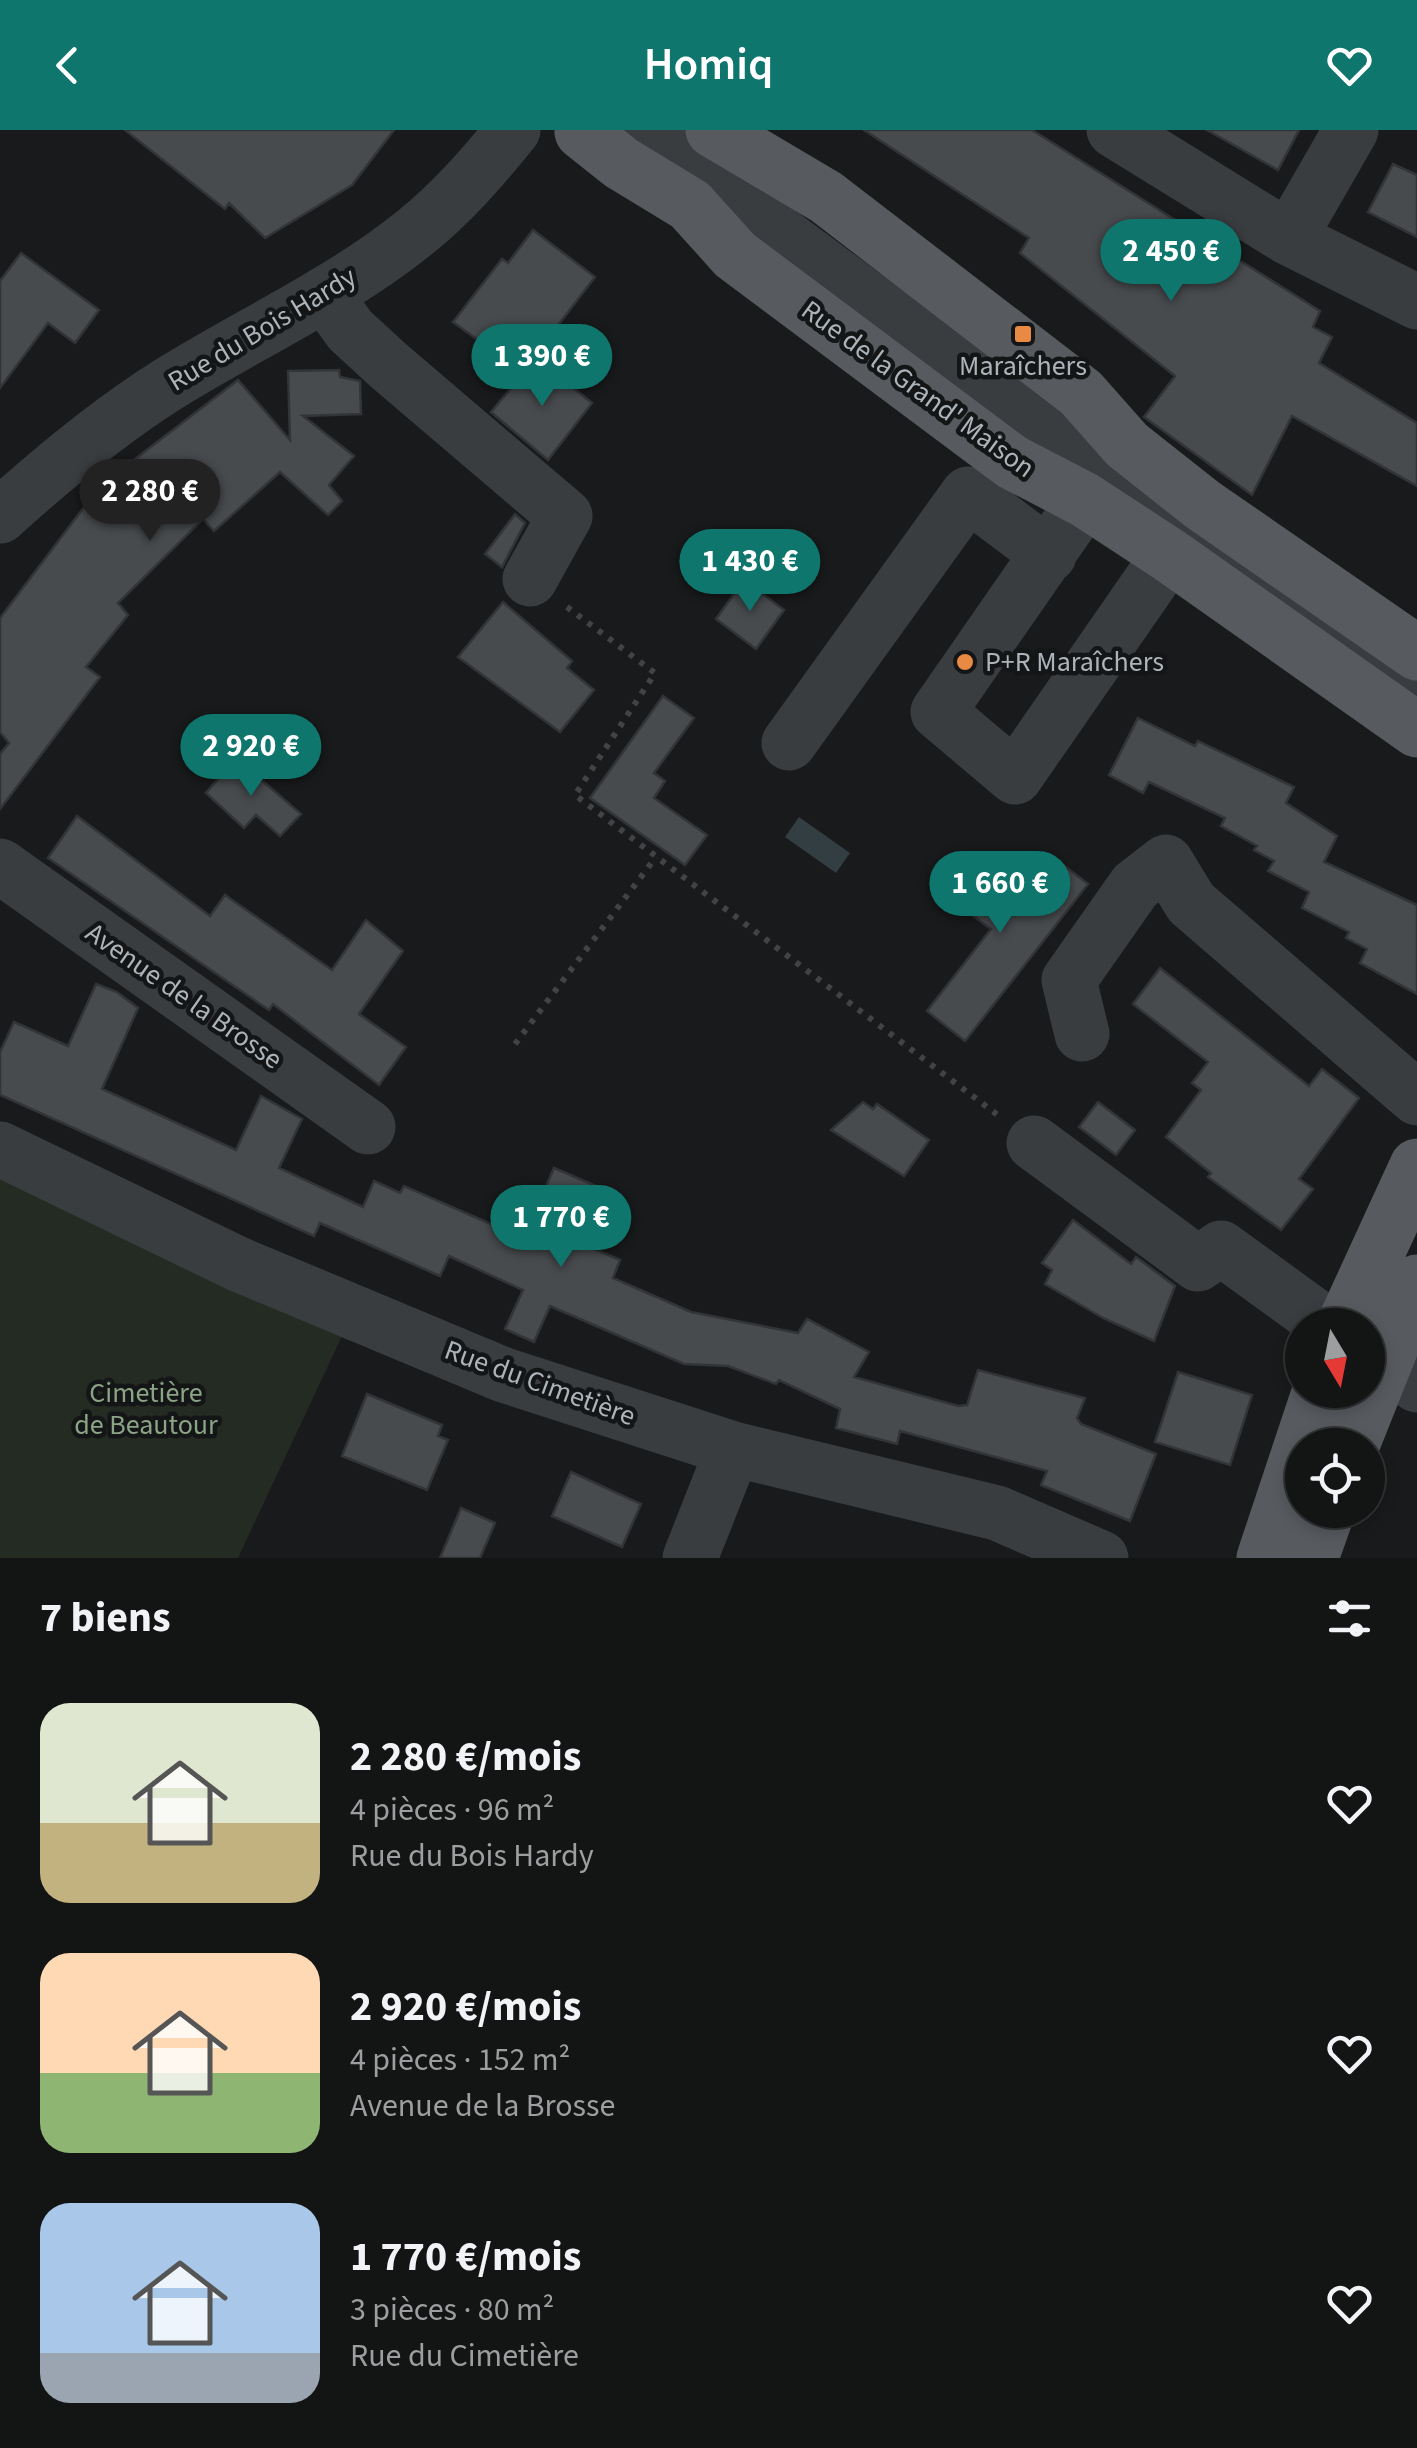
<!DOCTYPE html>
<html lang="fr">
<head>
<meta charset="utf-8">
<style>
	body { margin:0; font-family:"Source Sans 3",sans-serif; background:#1c1d1d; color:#f1f3f6; height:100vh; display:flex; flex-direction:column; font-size:38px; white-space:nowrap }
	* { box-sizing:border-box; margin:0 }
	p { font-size:32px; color:#9d9ea0 }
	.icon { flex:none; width:55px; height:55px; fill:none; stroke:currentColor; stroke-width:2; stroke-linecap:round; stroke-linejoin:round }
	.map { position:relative; height:1428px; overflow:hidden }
	.side { display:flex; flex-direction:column; background:#131414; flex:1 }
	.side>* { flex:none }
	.needle { width:65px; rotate:170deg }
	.controls { position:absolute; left:1285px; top:1178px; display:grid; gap:20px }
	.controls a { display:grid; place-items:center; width:100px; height:100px; border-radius:50%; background:#131414; box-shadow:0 5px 15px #0003,0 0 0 2px #323334; font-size:50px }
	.price { position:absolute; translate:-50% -85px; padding:0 22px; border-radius:35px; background:#0f766e; color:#fff; font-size:32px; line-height:65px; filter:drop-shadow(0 2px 5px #0008) }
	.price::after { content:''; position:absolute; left:50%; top:60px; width:30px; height:22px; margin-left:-15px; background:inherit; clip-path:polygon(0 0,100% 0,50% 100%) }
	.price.current { background:#222; color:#fff }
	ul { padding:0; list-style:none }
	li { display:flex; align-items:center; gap:30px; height:250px; padding:0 40px }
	li span { display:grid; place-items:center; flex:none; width:280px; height:200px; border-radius:30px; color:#555 }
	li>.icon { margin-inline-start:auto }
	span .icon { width:120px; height:120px; fill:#fffc; stroke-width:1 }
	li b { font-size:42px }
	h2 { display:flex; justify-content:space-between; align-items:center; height:120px; padding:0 40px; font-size:42px }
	header { display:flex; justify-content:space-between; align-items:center; height:130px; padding:0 40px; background:#0f766e; color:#fff; font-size:45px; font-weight:600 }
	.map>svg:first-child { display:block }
</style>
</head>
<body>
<header><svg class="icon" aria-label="back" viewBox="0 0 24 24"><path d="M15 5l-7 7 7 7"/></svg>Homiq<svg class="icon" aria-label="heart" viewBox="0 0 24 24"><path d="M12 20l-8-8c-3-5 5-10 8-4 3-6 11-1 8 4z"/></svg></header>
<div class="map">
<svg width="1417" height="1428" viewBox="0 0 1417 1428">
	<rect width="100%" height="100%" fill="#191a1b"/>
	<path fill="#242b23" d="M0,1049L342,1206L238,1428H0Z"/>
	<path fill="#323e41" d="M799,687L850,723L836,743L785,707Z"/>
	<path fill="#484b4e" stroke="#333437" stroke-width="2.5" d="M125,0H394L352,55L265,108L229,73L225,79Z
		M864,0H1032L1320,181L1313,197L1332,207L1319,233L1417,293V356L1292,286L1252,365L1144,287L1175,246L1020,123L1029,108Z
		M1207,0H1299L1278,40Z
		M1393,34L1417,45V107L1368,82Z
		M533,100L595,147L522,242L453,192L502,129L508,133Z
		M21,123L99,180L75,213L48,193L0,258V151Z
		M536,228L592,273L548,330L491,282Z
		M339,240L340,247L360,251L361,284L303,286L354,326L329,355L342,371L328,385L280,342L214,401L203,389L118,473L128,485L86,537L100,547L0,679V624L9,613L0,602V488L100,356L238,250L290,310L288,241Z
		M515,384L525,393L502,437L485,424Z
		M744,450L784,480L756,519L716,489Z
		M503,472L572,531L567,538L594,560L560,602L458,527Z
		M663,566L694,588L654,643L665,651L654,668L707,705L685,735L590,668Z
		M1138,588L1195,616L1198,611L1294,657L1286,673L1337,706L1324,732L1417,775V864L1360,833L1367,819L1346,808L1349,802L1302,778L1309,762L1268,741L1274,731L1254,720L1257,716L1221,696L1225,688L1149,652L1143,663L1109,645Z
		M236,628L301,684L280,706L256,685L244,698L206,663Z
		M77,686L210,786L225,765L332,840L366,790L403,821L359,884L406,917L379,955L273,874L269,880L48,728Z
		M1049,724L1088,754L965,911L927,881L991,799L935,758L958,728L1014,770Z
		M1160,838L1309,956L1322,939L1359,968L1299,1049L1313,1059L1281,1100L1208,1047L1211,1043L1166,1007L1201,960L1192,953L1208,932L1133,874Z
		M96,854L117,862L138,878L102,959L236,1020L261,966L302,989L279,1038L363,1077L374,1051L400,1063L404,1056L507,1101L515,1084L531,1091L554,1038L603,1059L578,1112L620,1130L613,1148L691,1182L798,1203L807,1189L869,1222L854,1247L958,1276L967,1275L978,1240L1085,1268L1077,1288L1081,1294L1156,1324L1130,1391L1041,1355L1047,1341L900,1301L897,1314L836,1298L840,1279L779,1250L776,1254L728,1236L684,1234L550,1176L534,1212L505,1199L523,1160L449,1126L440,1146L320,1093L314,1106L0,965V922L14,892L68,916Z
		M863,972L873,979L877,974L929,1010L904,1046L831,1000Z
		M1098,972L1135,1000L1116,1025L1079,997Z
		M1073,1090L1131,1134L1136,1127L1175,1156L1154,1211L1103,1188L1045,1154L1052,1140L1042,1133Z
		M1178,1242L1252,1265L1230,1335L1155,1312Z
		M367,1264L442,1295L438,1306L448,1310L427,1360L342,1326Z
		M571,1342L641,1374L622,1417L552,1386Z
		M461,1378L495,1393L480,1428H440Z"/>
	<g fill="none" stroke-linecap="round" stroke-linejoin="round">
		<path stroke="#404447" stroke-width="6" stroke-dasharray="5 8" stroke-linecap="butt" d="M567,477L655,543L575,665L999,986
			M515,914L656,727"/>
		<path stroke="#3a3d40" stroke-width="55" d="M641,0L1093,336L1417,560
			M1114,0L1289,108L1417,172
			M1289,108L1351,0
			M324,164L350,200L388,235L565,386L530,449
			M1085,370L938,582L1015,647L1169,425
			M0,386C53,338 107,293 167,255C249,204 338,164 413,104C451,74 483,37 513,0
			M789,613L968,364L1049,425
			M0,736L368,997
			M1082,904L1069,850L1135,756L1166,732L1191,773L1417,968
			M1034,1013L1198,1134L1221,1118L1327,1195
			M0,1019L238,1134L504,1245L733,1319L997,1383L1101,1428
			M1368,1220L1417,1255
			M690,1428L733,1319"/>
		<path stroke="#575a5f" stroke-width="55" d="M713,0L826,67L1081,263L1127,315L1203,375L1417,523
			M582,2L621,33L690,75L735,125L1012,332L1085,370L1169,425L1417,600
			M1344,1195L1417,1036
			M1352,1315L1417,1152
			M1264,1428L1320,1260
			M1311,1428L1328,1380"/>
	</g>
	<g fill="#e88944" stroke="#141516" stroke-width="4">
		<rect x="1013" y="194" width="20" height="20" rx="5"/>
		<circle cx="965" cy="532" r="10"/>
	</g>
	<g text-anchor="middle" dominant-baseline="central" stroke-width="9" stroke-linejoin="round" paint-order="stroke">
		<g font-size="28" fill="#acb4ba" stroke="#141516">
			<text transform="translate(262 199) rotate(-31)">Rue du Bois Hardy</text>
			<text transform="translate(918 259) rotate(36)">Rue de la Grand' Maison</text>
			<text transform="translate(184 866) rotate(35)">Avenue de la Brosse</text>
			<text transform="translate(540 1253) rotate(20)">Rue du Cimetière</text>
		</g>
		<g font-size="28" fill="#acb4ba" stroke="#141516">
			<text x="1023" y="236">Maraîchers</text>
			<text x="985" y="532" text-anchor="start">P+R Maraîchers</text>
		</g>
		<g font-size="28" fill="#8aa485" stroke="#141516">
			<text x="146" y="1263">Cimetière<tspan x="146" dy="32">de Beautour</tspan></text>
		</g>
	</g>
</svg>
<div class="controls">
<a><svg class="needle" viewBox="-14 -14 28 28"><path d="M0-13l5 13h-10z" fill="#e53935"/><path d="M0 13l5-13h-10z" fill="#9d9ea0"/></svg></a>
<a><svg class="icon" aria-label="locate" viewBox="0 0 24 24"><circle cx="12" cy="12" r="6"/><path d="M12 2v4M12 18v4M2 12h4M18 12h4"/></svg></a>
</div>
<b class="price" style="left:1171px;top:174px">2 450 €</b>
<b class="price" style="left:542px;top:279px">1 390 €</b>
<b class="price current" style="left:150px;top:414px">2 280 €</b>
<b class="price" style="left:750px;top:484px">1 430 €</b>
<b class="price" style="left:251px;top:669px">2 920 €</b>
<b class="price" style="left:1000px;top:806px">1 660 €</b>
<b class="price" style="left:561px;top:1140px">1 770 €</b>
</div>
<section class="side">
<h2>7 biens<svg class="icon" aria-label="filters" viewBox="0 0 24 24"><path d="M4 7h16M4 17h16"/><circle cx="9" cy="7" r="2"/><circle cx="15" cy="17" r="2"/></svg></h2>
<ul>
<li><span style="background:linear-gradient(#dfe7d0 60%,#c2b280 0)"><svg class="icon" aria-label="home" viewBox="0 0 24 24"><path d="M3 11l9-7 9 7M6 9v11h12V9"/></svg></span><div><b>2 280 €/mois</b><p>4 pièces · 96 m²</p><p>Rue du Bois Hardy</p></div><svg class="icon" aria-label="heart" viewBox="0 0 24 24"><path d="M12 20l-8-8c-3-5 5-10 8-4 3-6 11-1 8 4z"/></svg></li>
<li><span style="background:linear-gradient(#ffd9b3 60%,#8fb573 0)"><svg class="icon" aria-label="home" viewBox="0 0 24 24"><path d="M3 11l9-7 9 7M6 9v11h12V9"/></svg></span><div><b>2 920 €/mois</b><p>4 pièces · 152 m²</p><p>Avenue de la Brosse</p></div><svg class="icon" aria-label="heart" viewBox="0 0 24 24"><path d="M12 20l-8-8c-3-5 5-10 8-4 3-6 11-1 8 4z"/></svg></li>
<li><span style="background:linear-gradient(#a9c7e8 75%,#9aa5b1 0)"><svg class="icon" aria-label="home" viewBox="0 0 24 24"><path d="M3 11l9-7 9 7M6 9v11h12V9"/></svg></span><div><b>1 770 €/mois</b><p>3 pièces · 80 m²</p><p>Rue du Cimetière</p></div><svg class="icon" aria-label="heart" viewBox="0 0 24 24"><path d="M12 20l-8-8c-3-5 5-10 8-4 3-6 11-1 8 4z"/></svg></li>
</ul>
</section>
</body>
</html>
